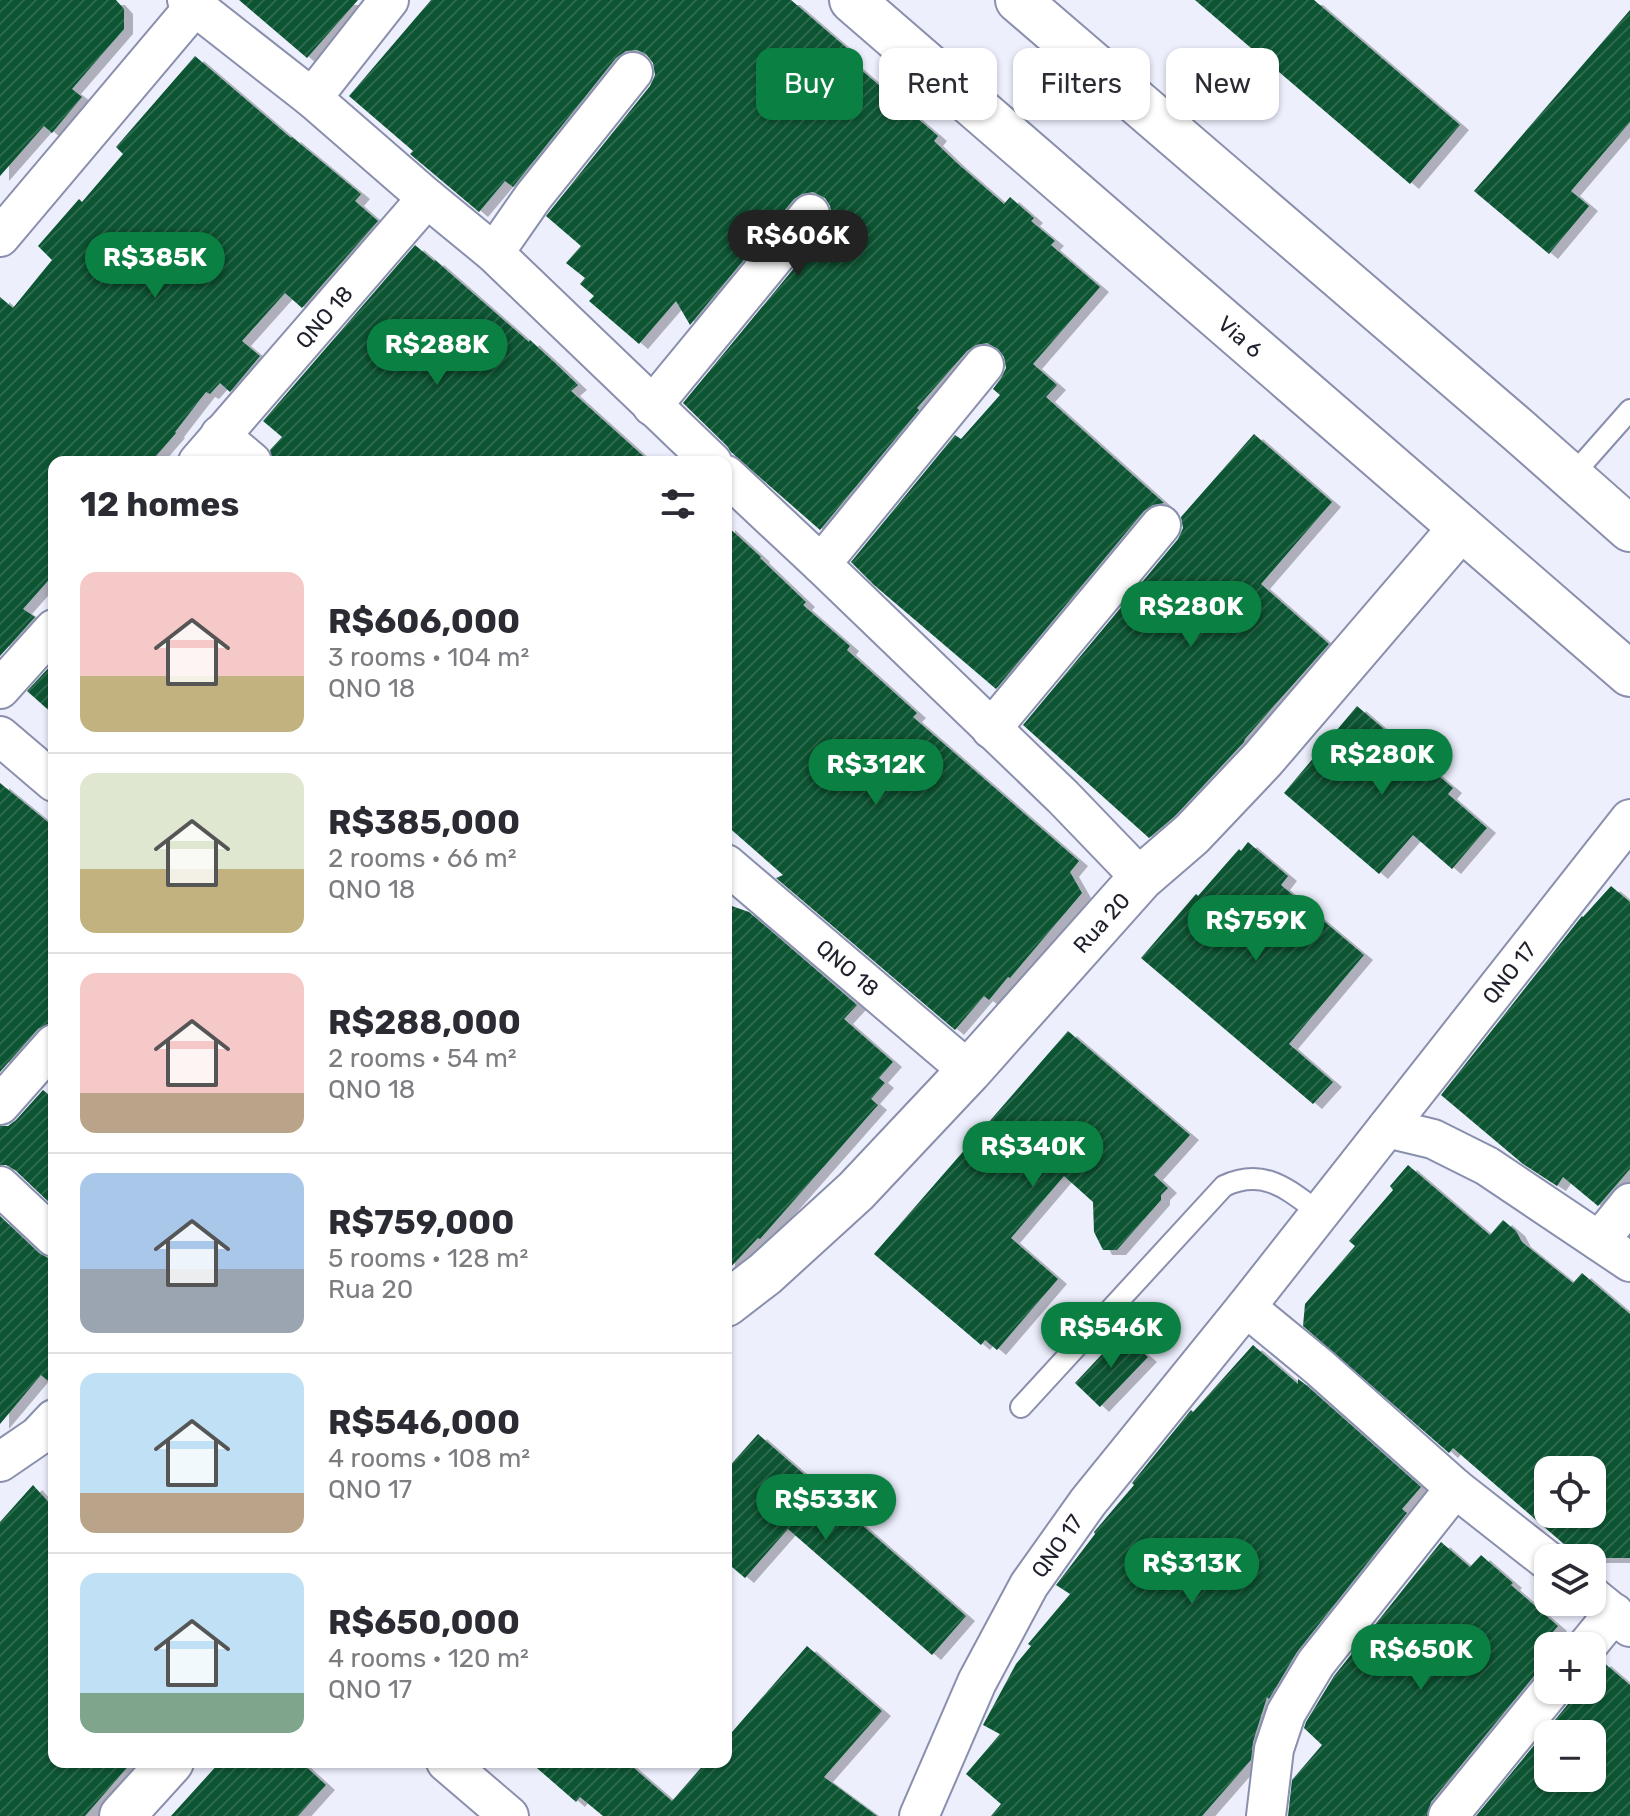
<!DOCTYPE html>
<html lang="en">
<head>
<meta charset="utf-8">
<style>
	body { margin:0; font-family:Rubik,sans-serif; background:#f7f7f7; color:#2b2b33; height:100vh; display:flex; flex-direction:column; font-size:30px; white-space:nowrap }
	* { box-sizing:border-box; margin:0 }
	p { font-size:26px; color:#7c7c81 }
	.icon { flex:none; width:44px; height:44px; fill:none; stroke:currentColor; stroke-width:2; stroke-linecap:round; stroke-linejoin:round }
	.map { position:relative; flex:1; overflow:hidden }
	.drawer { position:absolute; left:48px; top:456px; width:684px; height:1312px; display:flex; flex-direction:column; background:#fff; border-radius:16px; box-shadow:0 2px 6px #0004 }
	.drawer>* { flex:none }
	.banner { position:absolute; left:756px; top:48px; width:754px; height:72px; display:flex; gap:16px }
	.buttons { position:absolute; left:1534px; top:1456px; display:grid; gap:16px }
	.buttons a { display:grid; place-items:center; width:72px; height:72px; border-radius:16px; background:#fff; box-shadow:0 2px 6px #0004; font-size:40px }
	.price { position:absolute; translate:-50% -68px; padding:0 18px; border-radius:28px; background:#0b8043; color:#fff; font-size:26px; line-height:52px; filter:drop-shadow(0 2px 4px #0008) }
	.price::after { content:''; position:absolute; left:50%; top:48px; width:24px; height:18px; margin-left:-12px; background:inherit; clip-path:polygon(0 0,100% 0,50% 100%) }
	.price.selected { background:#222; color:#fff }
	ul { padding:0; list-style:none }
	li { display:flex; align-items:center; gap:24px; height:200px; padding:0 32px }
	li+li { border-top:2px solid #e1e1e2 }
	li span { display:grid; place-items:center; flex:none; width:224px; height:160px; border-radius:16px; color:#555 }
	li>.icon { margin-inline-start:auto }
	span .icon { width:96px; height:96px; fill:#fffc; stroke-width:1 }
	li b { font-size:34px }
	h2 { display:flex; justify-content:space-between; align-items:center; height:96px; padding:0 32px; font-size:34px }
	.pill { padding:0 28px; border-radius:16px; background:#fff; box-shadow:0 2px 6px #0004; font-size:28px; line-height:72px }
	.pill.selected { background:#0b8043; color:#fff }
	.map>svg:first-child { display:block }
</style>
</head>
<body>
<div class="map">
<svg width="1630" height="1816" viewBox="0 0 1630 1816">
	<defs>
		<pattern id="building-hatch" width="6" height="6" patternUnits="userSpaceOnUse" patternTransform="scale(2)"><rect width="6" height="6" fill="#095431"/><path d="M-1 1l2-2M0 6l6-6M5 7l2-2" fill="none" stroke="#2d694e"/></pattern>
		<filter id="shadow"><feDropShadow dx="9" dy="5" stdDeviation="0" flood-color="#0004"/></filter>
	</defs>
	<rect width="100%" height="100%" fill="#edeffd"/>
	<path fill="url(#building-hatch)" fill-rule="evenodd" filter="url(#shadow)" d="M0,0H116L124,9V29L72,89L82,97L52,133L44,126L0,176Z
		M239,0H358L307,58Z
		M431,0H791L848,49L844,55L938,136L934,141L957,163L1004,204L1010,197L1034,218L1031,221L1055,241L1051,245L1100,287L1033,364L1057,385L1046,397L1164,503L1153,505L1144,511L996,689L874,585L851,562L955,435L961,439L1000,395L993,389L1001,378L1006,368L1004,357L998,349L987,343L976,345L967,351L917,408L919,410L820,530L731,452L727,446L683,403L827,228L832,217L830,206L825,198L813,192L802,194L794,199L690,325L676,301L639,344L589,301L594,296L580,284L585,278L566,263L581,246L546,216L650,86L655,75L653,63L646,54L637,50L626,51L616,58L513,187L505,181L479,212L410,154L413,151L349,96Z
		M1195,0H1314L1460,125L1410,184Z
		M1630,10V122L1571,191L1589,206L1549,254L1474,191Z
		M195,56L291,138L292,137L361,194L355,201L378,221L302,308L285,293L242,341L260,356L230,392L220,383L210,394L206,392L175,432L176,433L151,462H54V574L23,609L35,617L0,656V297L13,308L52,260L38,246L79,199L82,202L123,154L116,147Z
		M415,245L434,261L435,260L529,342L530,340L554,362L578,385L571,391L650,462H273L270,450L282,437L263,421Z
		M1254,434L1332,502L1261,584L1329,644L1273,707L1245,739L1244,742L1175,816L1149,838L1023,725L1178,539L1183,528L1181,517Z
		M726,525L761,557L760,558L806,602L803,605L850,646L847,650L917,713L913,717L1079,861L1070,872L1082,893L1010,978L1008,977L989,1000L984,996L955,1030L776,878L783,875L726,825Z
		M54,662V715L27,691Z
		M1357,706L1453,788L1448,794L1487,828L1452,869L1413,835L1379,874L1284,793Z
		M0,783L54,827V1018L50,1023L38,1029L0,1072Z
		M1248,842L1288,876L1281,885L1364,955L1289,1044L1333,1082L1313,1104L1141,958L1196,894L1198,896L1239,849L1241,851Z
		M1611,886L1630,902V1169L1598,1206L1563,1177L1557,1186L1523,1164L1441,1095L1582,916L1583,917Z
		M726,904L749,912L857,1005L844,1019L893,1062L879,1078L885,1083L871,1099L878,1105L760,1239L758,1238L726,1272Z
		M1068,1031L1190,1135L1154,1175L1168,1188L1161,1195V1200L1117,1250H1103L1094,1232L1093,1202L1064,1176L1011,1238L1058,1279L997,1350L985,1340L981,1345L874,1254Z
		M43,1090L54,1099V1207L15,1170L6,1165H0V1126H8L16,1120Z
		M1408,1165L1490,1235L1503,1220L1516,1231L1522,1242L1573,1283L1582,1273L1630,1314V1558H1580L1453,1448L1449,1453L1303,1326L1305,1304L1355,1246L1349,1241L1393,1190L1390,1186ZM1548,1470H1592V1514H1548Z
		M0,1216L39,1253L48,1258H54V1386L41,1375L0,1424Z
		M1121,1334L1148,1357L1100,1407L1075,1383Z
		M1253,1345L1298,1384V1379L1305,1384L1421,1487L1402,1509L1407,1513L1297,1652L1269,1699L1267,1697L1253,1742L1251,1760L1202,1816H991L1001,1804L966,1774L1000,1734L983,1725L1016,1664L1031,1646L1028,1644L1070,1594L1056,1585L1095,1534L1094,1532L1134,1485L1132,1483L1191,1410L1193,1412Z
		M758,1434L966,1616L932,1655L788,1529L745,1578L726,1562V1470Z
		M33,1485L54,1508V1762H132L85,1816H0V1522Z
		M1441,1542L1470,1567L1481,1555L1513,1583L1511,1585L1558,1626L1547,1639L1556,1646H1548V1669L1543,1670L1534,1676L1431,1802L1427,1816H1288L1292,1780L1322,1745L1304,1728L1306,1722L1334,1676Z
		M807,1646L882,1711L824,1777L877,1816H603L580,1797L576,1802L530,1762H627L672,1801L706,1762H726V1739Z
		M1602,1661L1630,1685V1816H1476L1568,1704L1572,1690H1592V1671ZM1548,1734H1592V1778H1548Z
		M220,1762H301L326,1785L298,1816H171Z"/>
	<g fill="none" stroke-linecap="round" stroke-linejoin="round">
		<defs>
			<path id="lane" d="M1570,478L1630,410
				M1021,1407L1224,1186C1265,1167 1288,1190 1320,1213"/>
			<g id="street">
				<path d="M187,0L312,98L427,198L494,253L712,462"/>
				<path d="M312,98L389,0"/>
				<path d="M0,237L194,7"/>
				<path d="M494,253L533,197L633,72"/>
				<path d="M652,406L810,214"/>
				<path d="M220,435L252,462"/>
				<path id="s1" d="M198,462L427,198"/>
				<path d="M726,475L821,564L1063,797L1141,878"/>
				<path d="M821,564L984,365"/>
				<path d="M0,689L54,629"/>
				<path d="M991,729L1161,525"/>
				<path d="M0,736L54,782"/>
				<path id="s2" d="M726,864L969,1071"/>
				<path d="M0,1105L54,1044"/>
				<path d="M1387,1128L1433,1139L1487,1166L1630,1262"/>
				<path d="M0,1186L54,1237"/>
				<path d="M1599,1241L1630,1203"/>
				<path d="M1246,1307L1319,1367L1455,1488L1548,1561"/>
				<path d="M0,1462L38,1436L54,1419"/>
				<path d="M1592,1596L1630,1627"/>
				<path d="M1587,1646L1614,1613"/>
				<path d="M446,1762L509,1816"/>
				<path id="s3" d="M919,1816L977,1682L1029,1585L1088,1502L1246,1307L1630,819"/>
				<path d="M1266,1816L1274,1749L1286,1713L1316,1663L1455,1488"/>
				<path d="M1448,1816L1551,1690"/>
			</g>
			<g id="secondary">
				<path id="s4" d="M852,0L1630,674"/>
				<path d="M1018,0L1517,429L1630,529"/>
				<path id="s5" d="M726,1304L765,1274L856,1191L969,1071L1141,878L1192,834L1263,759L1461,528"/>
				<path d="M122,1816L171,1762"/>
			</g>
		</defs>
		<use href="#lane" stroke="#898fad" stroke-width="24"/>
		<use href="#street" stroke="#898fad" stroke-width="42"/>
		<use href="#secondary" stroke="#898fad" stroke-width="48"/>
		<use href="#lane" stroke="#fff" stroke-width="20"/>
		<use href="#street" stroke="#fff" stroke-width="38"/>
		<use href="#secondary" stroke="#fff" stroke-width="44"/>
	</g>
	<g text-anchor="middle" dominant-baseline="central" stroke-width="8" stroke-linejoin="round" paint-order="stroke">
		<g font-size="22" fill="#1e202c" stroke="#fdfdfd">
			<text stroke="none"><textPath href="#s1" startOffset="192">QNO 18</textPath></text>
			<text stroke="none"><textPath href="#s4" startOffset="514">Via 6</textPath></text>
			<text stroke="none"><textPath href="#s5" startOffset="536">Rua 20</textPath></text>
			<text stroke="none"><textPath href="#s2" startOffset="160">QNO 18</textPath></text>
			<text stroke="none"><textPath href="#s3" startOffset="1034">QNO 17</textPath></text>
			<text stroke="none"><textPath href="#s3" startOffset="304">QNO 17</textPath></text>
		</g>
	</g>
</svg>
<div class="buttons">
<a><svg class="icon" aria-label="locate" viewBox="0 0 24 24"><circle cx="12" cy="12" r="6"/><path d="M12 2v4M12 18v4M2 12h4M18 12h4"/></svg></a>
<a><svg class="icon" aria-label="layers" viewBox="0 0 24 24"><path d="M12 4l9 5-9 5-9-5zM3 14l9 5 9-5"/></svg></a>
<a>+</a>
<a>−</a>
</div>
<b class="price selected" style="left:798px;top:278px">R$606K</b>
<b class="price" style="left:155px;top:300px">R$385K</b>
<b class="price" style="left:437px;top:387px">R$288K</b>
<b class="price" style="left:1191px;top:649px">R$280K</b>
<b class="price" style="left:1382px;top:797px">R$280K</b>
<b class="price" style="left:876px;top:807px">R$312K</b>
<b class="price" style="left:1256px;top:963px">R$759K</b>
<b class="price" style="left:1033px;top:1189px">R$340K</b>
<b class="price" style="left:1111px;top:1370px">R$546K</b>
<b class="price" style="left:826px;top:1542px">R$533K</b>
<b class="price" style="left:1192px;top:1606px">R$313K</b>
<b class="price" style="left:1421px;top:1692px">R$650K</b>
<div class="banner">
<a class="pill selected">Buy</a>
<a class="pill">Rent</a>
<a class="pill">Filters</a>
<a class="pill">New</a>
</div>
<section class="drawer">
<h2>12 homes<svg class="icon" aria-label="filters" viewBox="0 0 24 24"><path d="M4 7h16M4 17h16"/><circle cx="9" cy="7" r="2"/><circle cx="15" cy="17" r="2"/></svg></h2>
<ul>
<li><span style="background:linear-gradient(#f6c9c9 65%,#c2b280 0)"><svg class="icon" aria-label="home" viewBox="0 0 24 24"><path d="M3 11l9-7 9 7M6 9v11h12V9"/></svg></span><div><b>R$606,000</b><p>3 rooms · 104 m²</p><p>QNO 18</p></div></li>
<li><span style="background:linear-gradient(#dfe7d0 60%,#c2b280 0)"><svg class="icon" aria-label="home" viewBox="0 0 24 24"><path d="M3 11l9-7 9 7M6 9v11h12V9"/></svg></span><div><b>R$385,000</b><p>2 rooms · 66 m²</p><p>QNO 18</p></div></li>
<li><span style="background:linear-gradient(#f6c9c9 75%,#b9a48a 0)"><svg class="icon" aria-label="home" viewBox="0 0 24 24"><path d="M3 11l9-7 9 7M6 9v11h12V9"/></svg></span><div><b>R$288,000</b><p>2 rooms · 54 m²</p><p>QNO 18</p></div></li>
<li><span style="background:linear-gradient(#a9c7e8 60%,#9aa5b1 0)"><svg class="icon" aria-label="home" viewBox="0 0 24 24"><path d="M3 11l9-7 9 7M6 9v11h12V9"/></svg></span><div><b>R$759,000</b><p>5 rooms · 128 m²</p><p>Rua 20</p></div></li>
<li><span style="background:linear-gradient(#bfe0f5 75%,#b9a48a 0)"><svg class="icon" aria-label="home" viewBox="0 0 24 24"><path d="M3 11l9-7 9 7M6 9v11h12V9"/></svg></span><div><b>R$546,000</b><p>4 rooms · 108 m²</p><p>QNO 17</p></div></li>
<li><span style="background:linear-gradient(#bfe0f5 75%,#7fa58c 0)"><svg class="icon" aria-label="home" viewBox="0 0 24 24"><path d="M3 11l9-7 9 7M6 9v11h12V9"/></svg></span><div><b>R$650,000</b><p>4 rooms · 120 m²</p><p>QNO 17</p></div></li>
</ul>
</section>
</div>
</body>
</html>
